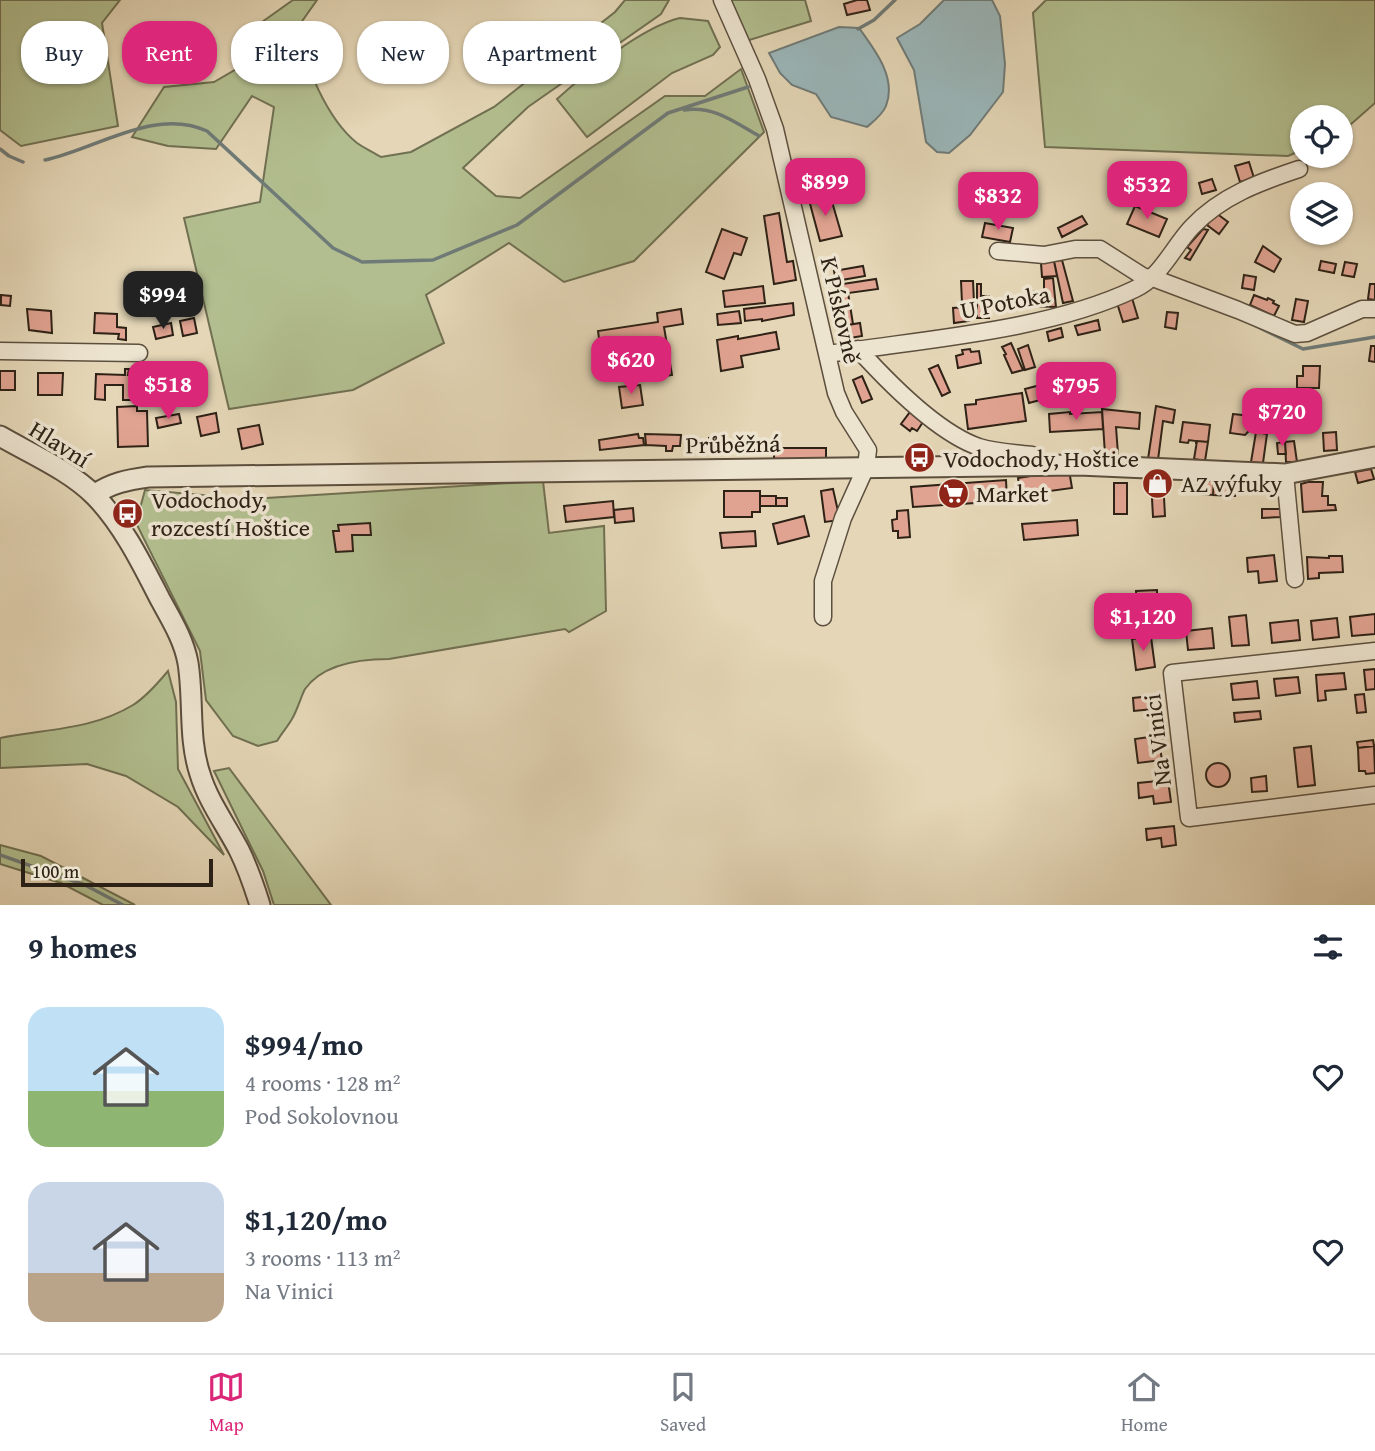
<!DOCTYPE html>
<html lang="en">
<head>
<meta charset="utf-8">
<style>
	body { margin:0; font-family:"Gentium Book Plus",serif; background:#f2f2f3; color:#1f2937; height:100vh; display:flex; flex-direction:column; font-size:26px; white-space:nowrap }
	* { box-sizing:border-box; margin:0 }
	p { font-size:23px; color:#747a83 }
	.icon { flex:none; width:38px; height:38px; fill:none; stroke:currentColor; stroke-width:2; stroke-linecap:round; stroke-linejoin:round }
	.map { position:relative; height:905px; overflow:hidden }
	.panel { display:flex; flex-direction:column; background:#fff; flex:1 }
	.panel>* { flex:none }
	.hud { position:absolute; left:21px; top:21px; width:700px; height:63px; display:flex; gap:14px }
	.fabs { position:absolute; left:1290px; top:105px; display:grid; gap:14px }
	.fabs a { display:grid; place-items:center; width:63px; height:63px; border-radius:50%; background:#fff; box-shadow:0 2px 5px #0004; font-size:35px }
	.scale { position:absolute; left:21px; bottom:18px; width:192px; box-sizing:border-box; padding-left:7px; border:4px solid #2e2216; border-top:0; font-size:19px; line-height:24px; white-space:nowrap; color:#2e2216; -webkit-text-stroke:5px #ede4d0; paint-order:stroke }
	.price { position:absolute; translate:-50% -60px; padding:0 16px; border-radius:14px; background:#db2777; color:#fff; font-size:23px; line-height:46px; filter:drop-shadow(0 2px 4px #0008) }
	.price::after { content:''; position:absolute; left:50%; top:42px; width:21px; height:16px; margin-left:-10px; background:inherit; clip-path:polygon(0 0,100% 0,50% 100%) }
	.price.active { background:#222; color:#fff }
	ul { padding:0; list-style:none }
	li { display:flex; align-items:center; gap:21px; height:175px; padding:0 28px }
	li span { display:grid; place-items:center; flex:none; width:196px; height:140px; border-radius:21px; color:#555 }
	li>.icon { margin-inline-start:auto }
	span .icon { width:84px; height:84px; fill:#fffc; stroke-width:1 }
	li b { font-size:30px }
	h2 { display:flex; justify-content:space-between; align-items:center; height:84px; padding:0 28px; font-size:30px }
	.pill { padding:0 24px; border-radius:28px; background:#fff; box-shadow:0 2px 5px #0004; font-size:24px; line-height:63px }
	.pill.active { background:#db2777; color:#fff }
	.tab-bar { display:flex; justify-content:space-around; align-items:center; height:98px; border-top:2px solid #e0e1e3; background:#fff; font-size:19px; color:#747a83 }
	.tab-bar a { display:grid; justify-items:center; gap:4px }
	.tab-bar .active { color:#db2777 }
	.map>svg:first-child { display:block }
</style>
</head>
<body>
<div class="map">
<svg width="1375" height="905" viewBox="0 0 1375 905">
	<rect width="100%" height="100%" fill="#e4d6b6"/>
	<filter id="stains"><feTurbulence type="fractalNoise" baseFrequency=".00286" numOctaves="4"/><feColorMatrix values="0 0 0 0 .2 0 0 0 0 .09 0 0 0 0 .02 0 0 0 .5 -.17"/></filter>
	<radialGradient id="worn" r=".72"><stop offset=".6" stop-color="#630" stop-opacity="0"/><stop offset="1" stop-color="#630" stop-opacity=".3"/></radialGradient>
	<path fill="#b2be8f" stroke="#707052" stroke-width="2" d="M0,0H120L102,23L118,126L21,146L0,130Z
		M293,0H317L298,27C304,64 327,119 357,143C364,148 373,152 381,157L411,152L494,107L615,12L625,0H669L661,14L528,107L463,168L496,196L520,198L665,96H705L741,69L764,132L634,261L564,282L509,243L426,295L444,343L353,390L229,409L184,218L260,202L274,107L252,96L216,149L168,146L132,137L164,87L214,82L257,57L262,22Z
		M730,0H805L811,21L746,41Z
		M1046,0H1375V103L1341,133L1340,117H1302V150L1288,156L1045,147L1033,13Z
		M680,18L708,21L720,47L713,55L672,73L587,137L557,99C587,72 642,27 680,18Z
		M543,481L549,533L604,526L606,611L569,632L565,629L389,659C361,659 323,664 305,689C302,694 297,711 292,719C288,726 282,733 277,741L258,746L233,736L206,700L200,651L136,523L145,490L248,499Z
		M168,671L176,702L178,769L224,855L178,807L126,776L87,764L0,768V738C45,729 92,730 133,705C146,697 158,683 168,671Z
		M229,768L331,905H274L263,871L214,771Z
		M0,845L41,856L135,905H103L61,883L0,864Z"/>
	<path fill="#9ab6b9" stroke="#6f7b78" stroke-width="2" d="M944,0H992L1000,16L1005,64L1003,92L970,135L949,153L937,152L926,142L914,70L897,38L920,24Z
		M839,27L859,28C875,50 897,78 886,106C883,114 874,121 867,127L831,117L816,94L792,85L780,73L769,53Z"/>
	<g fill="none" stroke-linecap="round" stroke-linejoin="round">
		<path stroke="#6f7b78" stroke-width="3.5" d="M858,29L874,20L895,0
			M684,110C713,105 734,122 759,136
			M0,149L9,156L23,162
			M45,160C97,149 154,107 207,131L333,248L362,262L433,260L517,225L668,113L748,87
			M1248,322L1303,349L1375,337
			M0,855L85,885L123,905"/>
	</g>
	<path fill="#e0a391" stroke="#2e2216" stroke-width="2" d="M857,0H867L870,10L847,15L844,4Z
		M1249,162L1254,178L1240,182L1235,166Z
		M1212,179L1216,190L1202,194L1199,183Z
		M830,195L842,236L820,241L809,200Z
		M1135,206L1167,219L1159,237L1127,224Z
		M779,213L787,262L793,261L796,280L774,284L764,216Z
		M1216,213L1228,222L1219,234L1207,225Z
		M1082,216L1087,224L1062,237L1058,228Z
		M985,223L1013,228L1010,242L982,237Z
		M722,229L747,238L741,255L734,253L724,279L706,272Z
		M1203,229L1208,230L1190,260L1185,258L1191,250L1187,247Z
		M1263,246L1281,259L1274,272L1255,262Z
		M1062,260L1073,301L1063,303L1054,261Z
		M1054,261L1057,276L1042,277L1041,263Z
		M1321,261L1336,264L1334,273L1319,270Z
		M1345,262L1357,264L1354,277L1342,275Z
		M863,266L865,276L836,281L834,271Z
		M1244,275L1256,277L1254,290L1242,288Z
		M1053,278L1056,307L1028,306L1027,292L1044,291V279Z
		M876,279L878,289L848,293L853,324L842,326L836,285Z
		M961,281H973L974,302L962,303Z
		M977,284H981V296H989V318H977Z
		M1370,284H1375V300L1368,299Z
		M763,286L765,303L725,307L723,291Z
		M173,288L177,305L186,303L187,311L164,316L158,291Z
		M1,295L11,296L10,306L1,305Z
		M1254,295L1267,300L1268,298L1274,301L1273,303L1279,306L1274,316L1250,305Z
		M1132,298L1138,318L1123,322L1117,303Z
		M1296,299L1308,301L1304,322L1292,320Z
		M793,303L794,315L762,321V319L745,321L744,309Z
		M966,307L969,321L954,323L953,308Z
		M27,309L51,311L52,333L29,330Z
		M681,309L683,324L664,327L672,375L646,379L640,346L601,353L598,331L658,322L657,313Z
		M739,311L741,323L718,325L717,314Z
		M1167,312L1178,313L1176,329L1165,327Z
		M95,313L117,314V327L126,328V340L118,339L119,334L94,333Z
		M194,318L197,333L183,336L180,321Z
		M1098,320L1100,330L1078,335L1075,326Z
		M171,323L173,335L156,339L153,327Z
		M860,323L862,336L844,339L842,326Z
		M1061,328L1063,337L1049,341L1047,332Z
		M776,332L779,349L741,356L743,367L721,371L717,340L738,336V339Z
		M1011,343L1023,370L1012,373L1004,355L1006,354L1002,347Z
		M1028,345L1035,367L1025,370L1018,349Z
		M1371,346H1375V362L1369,361Z
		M970,349L971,352L979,351L981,363L958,368L956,356L963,354L962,350Z
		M938,365L950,392L942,396L929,369Z
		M1303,366H1320L1319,388H1297V376H1303Z
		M125,369H129L128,375H133V400H123V385H105V400L95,399L96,374L125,375Z
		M0,371H15V390H0Z
		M38,373H63L62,395H38Z
		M862,376L872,399L862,403L853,380Z
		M1048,383L1051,397L1029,403L1025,389Z
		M640,385L643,405L622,408L619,387Z
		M1022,393L1026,421L968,429L965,405L976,404V400Z
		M137,406V411H147L148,446L118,447L117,407Z
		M1156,406L1175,410L1173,423L1163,421L1158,460L1148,459Z
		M1102,409L1140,413L1139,429L1116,427L1118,454H1105Z
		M910,412L923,422L917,431L912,428L910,431L901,424Z
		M1070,412V414L1102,412L1103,429L1050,432L1049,414Z
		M216,413L219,432L201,436L197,417Z
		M179,414L181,423L158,428L156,418Z
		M1233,414L1251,416L1253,424L1249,431L1245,435L1230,433Z
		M1183,422L1210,425L1208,442L1197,441L1196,444V441L1189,440L1188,443L1180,442Z
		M259,425L263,444L242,449L238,429Z
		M1256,432L1267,434L1263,463L1251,462Z
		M1336,432L1337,450L1324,451L1323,433Z
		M638,434L639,438H643L644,445L600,450L599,440Z
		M645,434L681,435L680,446H673L672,451H666V446L646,445Z
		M717,437L718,452L710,453L709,438Z
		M1197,441L1208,442L1205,461L1194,459Z
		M1294,441L1297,462H1286L1285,442Z
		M1285,442L1286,454H1278L1277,443Z
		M774,448H826V461L774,463Z
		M1371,469L1374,479L1358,483L1355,472Z
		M1069,470L1072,488L1021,495L1018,478Z
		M1191,478L1214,479L1213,495L1189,493Z
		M1151,479H1163L1165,516L1153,517Z
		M1214,479L1237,481L1235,496L1213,495Z
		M1006,480L1007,501L913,507L911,487Z
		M1308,482H1323L1322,496H1328V505H1335L1336,510L1303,512L1301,484Z
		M1114,483H1127V514H1114Z
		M833,489L840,520L825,522L821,491Z
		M724,491H760V512H752V517H724Z
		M760,496H776V506H760Z
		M776,498H787V506H776Z
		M613,501L614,517L566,522L564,506Z
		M633,508L634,521L615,523L614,510Z
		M1262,509H1280L1281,517L1262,518Z
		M908,510L910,537L898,538V531H893L892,520L897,519V511Z
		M804,516L809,536L778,544L773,524Z
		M1077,520L1078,535L1024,540L1022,524Z
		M370,523L371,535H352L353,551L336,552L333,531H339L338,525Z
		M755,531L756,546L722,548L720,533Z
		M1274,555L1277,581L1259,583L1258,571L1248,572L1247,558Z
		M1329,556H1342L1343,572L1319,573V578L1308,579L1307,557L1329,558Z
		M1157,590V606L1137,607L1136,591Z
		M1375,614V634L1352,636L1350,617Z
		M1246,615L1249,645L1232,646L1229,617Z
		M1337,618L1339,637L1313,640L1311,621Z
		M1298,620L1300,640L1272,643L1270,623Z
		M1212,628L1214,648L1188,650L1186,631Z
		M1151,637L1155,667L1136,670L1132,639Z
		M1375,669V689L1366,690L1364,670Z
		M1344,673L1346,689L1325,691L1326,700L1318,701L1316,675Z
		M1298,677L1300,693L1276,696L1274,679Z
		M1257,681L1259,698L1233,700L1231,684Z
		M1364,694L1366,712L1357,713L1355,695Z
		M1151,696L1153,709L1134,711L1133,698Z
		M1260,711L1261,719L1235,722L1234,713Z
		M1163,735L1164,747L1160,748L1162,760L1138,763L1135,739Z
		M1373,740L1374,746L1358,748L1357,742Z
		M1311,746L1315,785L1298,787L1294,748Z
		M1374,746L1375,773L1366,774L1365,771H1359L1358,748Z
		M1206 775a12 12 0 1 1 24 0a12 12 0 1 1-24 0Z
		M1266,776L1267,791L1252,792L1251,778Z
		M1168,780L1171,802L1154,804L1153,796L1139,798L1138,783Z
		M1174,826L1176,845L1162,847L1161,838L1147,840L1146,829Z"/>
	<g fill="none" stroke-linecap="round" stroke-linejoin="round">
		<defs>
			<path id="minor" d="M722,0L757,79L775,129L836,393L844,412L868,450L866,467L843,518L823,581V617
				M998,251L1044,255L1075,249H1100L1144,277L1153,278L1238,310L1295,334L1307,333L1362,309H1375
				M858,349C887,381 938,433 979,447C995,452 1015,453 1032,455L1038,460L1040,466
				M0,351L139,353
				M828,354C925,339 1047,331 1135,289C1161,277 1173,247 1192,227C1221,196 1260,182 1299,169
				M1285,474L1295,579
				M1375,651L1172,673L1189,818L1375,795"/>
			<path id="tertiary" d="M0,436C31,454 69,470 95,496C123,525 142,564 160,599C171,619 184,640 188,663C194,700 188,738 200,774C208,801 226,825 239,850C248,868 254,886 260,905
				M94,495C111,483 127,480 148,477L1079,465L1285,474L1375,457"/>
		</defs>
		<use href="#minor" stroke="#5c4f3e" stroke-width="19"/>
		<use href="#tertiary" stroke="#5c4f3e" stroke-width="23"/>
		<use href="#minor" stroke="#ede4d0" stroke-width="16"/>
		<use href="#tertiary" stroke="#ede4d0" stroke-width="19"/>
	</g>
	<defs>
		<symbol id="bus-disc" viewBox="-11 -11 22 22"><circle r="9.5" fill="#8f2418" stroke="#ede4d0"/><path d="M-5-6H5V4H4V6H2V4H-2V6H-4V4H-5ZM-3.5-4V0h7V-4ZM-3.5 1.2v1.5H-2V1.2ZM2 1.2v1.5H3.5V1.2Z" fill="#fff"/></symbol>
		<symbol id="shop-disc" viewBox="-11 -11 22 22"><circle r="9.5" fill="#8f2418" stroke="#ede4d0"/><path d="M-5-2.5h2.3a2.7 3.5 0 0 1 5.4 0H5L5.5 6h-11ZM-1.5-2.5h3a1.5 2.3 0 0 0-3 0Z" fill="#fff"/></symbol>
		<symbol id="supermarket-disc" viewBox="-11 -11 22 22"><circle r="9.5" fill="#8f2418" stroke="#ede4d0"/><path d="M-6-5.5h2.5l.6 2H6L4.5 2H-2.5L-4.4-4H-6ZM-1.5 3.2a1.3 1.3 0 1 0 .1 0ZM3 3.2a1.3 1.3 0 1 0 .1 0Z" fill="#fff"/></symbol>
	</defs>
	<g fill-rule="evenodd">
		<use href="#bus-disc" x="902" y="440" width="35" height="35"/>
		<use href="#shop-disc" x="1140" y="466" width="35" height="35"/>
		<use href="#supermarket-disc" x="936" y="476" width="35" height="35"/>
		<use href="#bus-disc" x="110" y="496" width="35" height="35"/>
	</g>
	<g text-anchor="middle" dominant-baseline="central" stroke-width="7" stroke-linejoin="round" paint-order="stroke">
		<g font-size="24" fill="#2e2216" stroke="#ede4d0">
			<text transform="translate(1005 302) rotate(-11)">U Potoka</text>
			<text transform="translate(841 310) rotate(77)">K Pískovně</text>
			<text transform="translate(60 444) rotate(32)">Hlavní</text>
			<text transform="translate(733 444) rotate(-1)">Průběžná</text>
			<text transform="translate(1157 740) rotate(-97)">Na Vinici</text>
		</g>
		<g font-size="24" fill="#2e2216" stroke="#ede4d0" text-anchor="start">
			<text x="943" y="458">Vodochody, Hoštice</text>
			<text x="1181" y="483">AZ výfuky</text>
			<text x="976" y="493">Market</text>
			<text x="151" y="499">Vodochody,<tspan x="151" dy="28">rozcestí Hoštice</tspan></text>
		</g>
	</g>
	<rect width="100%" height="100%" filter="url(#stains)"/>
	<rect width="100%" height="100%" fill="url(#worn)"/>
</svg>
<div class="fabs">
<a><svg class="icon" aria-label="locate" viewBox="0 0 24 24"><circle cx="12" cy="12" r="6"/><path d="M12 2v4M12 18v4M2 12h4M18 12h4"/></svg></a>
<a><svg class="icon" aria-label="layers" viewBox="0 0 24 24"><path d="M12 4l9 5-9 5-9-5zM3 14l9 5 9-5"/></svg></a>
</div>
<div class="scale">100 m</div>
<b class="price" style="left:825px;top:218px">$899</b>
<b class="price" style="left:1147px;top:221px">$532</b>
<b class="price" style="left:998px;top:232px">$832</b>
<b class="price active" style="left:163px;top:331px">$994</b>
<b class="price" style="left:631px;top:396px">$620</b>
<b class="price" style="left:168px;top:421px">$518</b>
<b class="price" style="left:1076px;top:422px">$795</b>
<b class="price" style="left:1282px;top:448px">$720</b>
<b class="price" style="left:1143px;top:653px">$1,120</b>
<div class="hud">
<a class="pill">Buy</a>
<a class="pill active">Rent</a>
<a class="pill">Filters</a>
<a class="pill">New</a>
<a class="pill">Apartment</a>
</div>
</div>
<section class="panel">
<h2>9 homes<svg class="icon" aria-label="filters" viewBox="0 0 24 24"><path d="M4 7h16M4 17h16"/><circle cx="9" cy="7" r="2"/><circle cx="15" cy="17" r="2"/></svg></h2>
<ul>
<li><span style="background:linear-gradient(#bfe0f5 60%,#8fb573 0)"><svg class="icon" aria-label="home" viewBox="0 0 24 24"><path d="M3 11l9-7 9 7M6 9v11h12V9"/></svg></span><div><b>$994/mo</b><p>4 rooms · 128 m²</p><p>Pod Sokolovnou</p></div><svg class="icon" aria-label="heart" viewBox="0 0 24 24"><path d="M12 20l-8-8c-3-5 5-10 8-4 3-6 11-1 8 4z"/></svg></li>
<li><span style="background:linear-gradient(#c9d6e8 65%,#b9a48a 0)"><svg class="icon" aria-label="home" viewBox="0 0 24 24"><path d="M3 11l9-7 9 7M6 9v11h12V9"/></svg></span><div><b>$1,120/mo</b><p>3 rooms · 113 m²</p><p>Na Vinici</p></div><svg class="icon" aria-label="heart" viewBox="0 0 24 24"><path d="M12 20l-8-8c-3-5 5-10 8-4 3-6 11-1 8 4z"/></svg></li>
</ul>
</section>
<nav class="tab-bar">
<a class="active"><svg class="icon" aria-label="map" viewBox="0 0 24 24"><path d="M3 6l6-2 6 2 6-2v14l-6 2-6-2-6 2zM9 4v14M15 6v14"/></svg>Map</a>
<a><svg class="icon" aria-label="saved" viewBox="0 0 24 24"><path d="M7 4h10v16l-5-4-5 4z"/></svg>Saved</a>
<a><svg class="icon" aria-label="home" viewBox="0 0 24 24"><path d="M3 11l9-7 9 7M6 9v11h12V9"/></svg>Home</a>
</nav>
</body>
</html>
